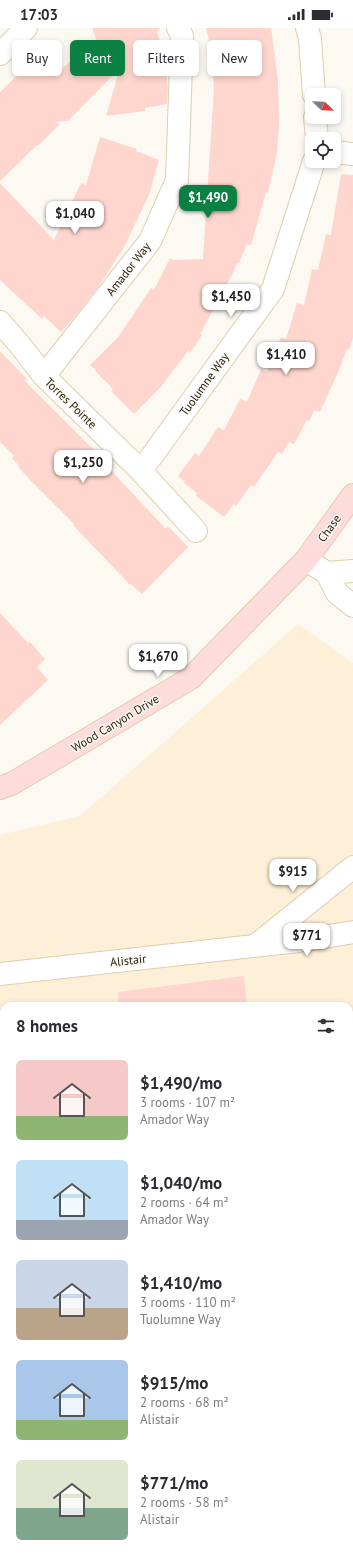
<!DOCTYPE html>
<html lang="en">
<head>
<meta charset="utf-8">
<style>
	body { margin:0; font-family:"PT Sans",sans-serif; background:#f2f2f3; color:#2b2b33; height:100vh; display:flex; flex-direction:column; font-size:15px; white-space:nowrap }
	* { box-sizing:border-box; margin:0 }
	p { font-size:13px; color:#7c7c81 }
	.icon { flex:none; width:22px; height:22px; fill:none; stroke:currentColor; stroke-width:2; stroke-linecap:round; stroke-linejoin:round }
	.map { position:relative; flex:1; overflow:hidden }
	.drawer { position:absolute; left:0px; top:974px; width:353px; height:556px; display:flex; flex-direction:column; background:#fff; border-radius:12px 12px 0 0; box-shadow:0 2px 6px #0003 }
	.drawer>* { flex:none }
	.guide { position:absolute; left:12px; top:12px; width:329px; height:36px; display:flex; gap:8px }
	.needle { width:26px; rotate:113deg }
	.buttons { position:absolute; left:305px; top:60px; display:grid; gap:8px }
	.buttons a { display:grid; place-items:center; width:36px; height:36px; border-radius:6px; background:#fff; box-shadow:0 2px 6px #0003; font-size:20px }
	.price { position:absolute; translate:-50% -34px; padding:0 9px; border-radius:8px; background:#fff; color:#222; font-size:13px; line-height:26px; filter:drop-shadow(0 1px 2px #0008) }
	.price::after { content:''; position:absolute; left:50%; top:24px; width:12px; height:9px; margin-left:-6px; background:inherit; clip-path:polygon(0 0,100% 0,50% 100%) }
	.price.on { background:#0b8043; color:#fff }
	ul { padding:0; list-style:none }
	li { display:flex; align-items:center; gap:12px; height:100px; padding:0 16px }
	li span { display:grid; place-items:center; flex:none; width:112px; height:80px; border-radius:6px; color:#555 }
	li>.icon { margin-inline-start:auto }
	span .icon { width:48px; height:48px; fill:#fffc; stroke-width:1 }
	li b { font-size:17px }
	h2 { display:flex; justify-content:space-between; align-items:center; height:48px; padding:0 16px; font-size:17px }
	.pill { padding:0 14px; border-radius:6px; background:#fff; box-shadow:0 2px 6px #0003; font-size:14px; line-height:36px }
	.pill.on { background:#0b8043; color:#fff }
	.status { display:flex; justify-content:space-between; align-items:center; height:28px; padding:0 20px; background:#fff; direction:ltr }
	.status svg { height:11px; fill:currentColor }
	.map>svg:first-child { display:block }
</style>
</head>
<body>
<div class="status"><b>17:03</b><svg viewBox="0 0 49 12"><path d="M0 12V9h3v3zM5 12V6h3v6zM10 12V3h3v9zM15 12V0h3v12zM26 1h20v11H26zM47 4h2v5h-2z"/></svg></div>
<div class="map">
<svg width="353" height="1530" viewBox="0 0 353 1530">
	<rect width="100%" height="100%" fill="#fcf9f2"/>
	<path fill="#feefd8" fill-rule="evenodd" d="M298,596L353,635V1530H0V807L80,788ZM4,978H349V1526H4Z"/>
	<path fill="#c4d1b9" d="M349,1117H353V1193H351L349,1175Z
		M5,1526H62L63,1530H5Z
		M73,1526H131V1530H74Z
		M141,1526H198L199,1530H142Z"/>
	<path fill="#fed6cd" d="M92,0H160L157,3L164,27L168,60L167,76L145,80V83L106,88L120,40L68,93L54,94L60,96L38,118L37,117L0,153V64L40,25L47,31L48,30L60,42L74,31L94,26L92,21L99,19Z
		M206,0H271L278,52L279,96L277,124L268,165L266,164L251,217L247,216L239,235H237L234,243L200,306L202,307L190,325L188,323L160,360L134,386L111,363L113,361L95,343L96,342L90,337L119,308L151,260L154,262L170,230L174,232L203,231L214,60L211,21Z
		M100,109L137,121L136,123L159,132L149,167L124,219L99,258L73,291L61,304L44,288L42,291L0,252V155L54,212L81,155L86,157Z
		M341,146L353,147V310L349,322L347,321L339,342L320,384L314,382L309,394L307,392L294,416L289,414L282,426L278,424L254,459L251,457L236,478L234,476L224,489L196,468L197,465L184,455L185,454L178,448L195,425L199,428L218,399L224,402L240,371L247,374L261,341L267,344L281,309L286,311L297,275L304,277L312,241L318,242L326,206L331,207Z
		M0,323L27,351L25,353L107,435L105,436L166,501L168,498L188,519L142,566L131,556L130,557L73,497L74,496L33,455L18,439L19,438L12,430L14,428L0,414Z
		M0,585L28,615L30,614L45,631L37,639L48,652L0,697Z
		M244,948L247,978H119L118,964Z"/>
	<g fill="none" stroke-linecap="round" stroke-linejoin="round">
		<defs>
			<path id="lane" d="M349,993H353"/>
			<path id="street" d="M307,0L310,11L314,67
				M0,26L26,0
				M315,89L317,111
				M334,124L353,126
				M0,294L20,317L44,348L141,443L196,503
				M44,348L150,213L177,152L182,8L178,0
				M141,443L273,261L314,133
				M306,532L327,545L337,565L353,578
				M327,545L353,543
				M255,918L353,839
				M0,946L299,913L353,904"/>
			<path id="secondary" d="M0,760L13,755L191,650L306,532L353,467"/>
		</defs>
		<use href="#lane" stroke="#e0cdae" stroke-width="15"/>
		<use href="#street" stroke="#e0cdae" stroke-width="24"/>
		<use href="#secondary" stroke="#e0cdae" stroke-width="24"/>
		<use href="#lane" stroke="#fff" stroke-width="13"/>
		<use href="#street" stroke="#fff" stroke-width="22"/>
		<use href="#secondary" stroke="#fedcdc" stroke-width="22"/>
	</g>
	<g text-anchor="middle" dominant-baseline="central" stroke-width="3" stroke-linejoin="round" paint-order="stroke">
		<g font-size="12" fill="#292216" stroke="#fcf9f2">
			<text transform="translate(128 241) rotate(-52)">Amador Way</text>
			<text transform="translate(204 356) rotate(-54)">Tuolumne Way</text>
			<text transform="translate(71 375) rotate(44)">Torres Pointe</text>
			<text transform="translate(329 500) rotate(-54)">Chase</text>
			<text transform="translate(115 695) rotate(-31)">Wood Canyon Drive</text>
			<text transform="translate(128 932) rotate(-6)">Alistair</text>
		</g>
	</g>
</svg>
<div class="buttons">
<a><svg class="needle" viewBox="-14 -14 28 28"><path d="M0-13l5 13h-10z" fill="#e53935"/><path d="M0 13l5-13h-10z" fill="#7c7c81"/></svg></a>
<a><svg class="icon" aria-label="locate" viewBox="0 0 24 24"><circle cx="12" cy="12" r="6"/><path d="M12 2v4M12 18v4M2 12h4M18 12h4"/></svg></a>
</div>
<b class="price on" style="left:208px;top:191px">$1,490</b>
<b class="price" style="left:75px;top:207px">$1,040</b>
<b class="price" style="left:231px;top:290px">$1,450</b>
<b class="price" style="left:286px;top:348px">$1,410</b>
<b class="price" style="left:83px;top:456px">$1,250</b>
<b class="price" style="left:158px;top:650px">$1,670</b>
<b class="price" style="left:293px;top:865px">$915</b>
<b class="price" style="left:307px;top:929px">$771</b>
<div class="guide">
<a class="pill">Buy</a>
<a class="pill on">Rent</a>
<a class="pill">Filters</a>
<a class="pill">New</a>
</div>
<section class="drawer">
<h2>8 homes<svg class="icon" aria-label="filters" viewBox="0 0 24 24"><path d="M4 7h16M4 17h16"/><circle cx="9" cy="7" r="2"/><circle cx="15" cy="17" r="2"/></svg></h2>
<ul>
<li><span style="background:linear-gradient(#f6c9c9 70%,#8fb573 0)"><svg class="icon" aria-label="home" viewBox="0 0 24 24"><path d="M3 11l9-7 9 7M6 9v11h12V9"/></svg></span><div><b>$1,490/mo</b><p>3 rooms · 107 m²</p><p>Amador Way</p></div></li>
<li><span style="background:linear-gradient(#bfe0f5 75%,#9aa5b1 0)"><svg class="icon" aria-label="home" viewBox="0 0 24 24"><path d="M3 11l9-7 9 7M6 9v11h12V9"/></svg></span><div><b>$1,040/mo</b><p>2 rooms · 64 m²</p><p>Amador Way</p></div></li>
<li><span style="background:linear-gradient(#c9d6e8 60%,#b9a48a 0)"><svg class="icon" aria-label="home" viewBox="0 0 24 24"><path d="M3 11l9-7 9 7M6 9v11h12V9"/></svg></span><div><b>$1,410/mo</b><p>3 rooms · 110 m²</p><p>Tuolumne Way</p></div></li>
<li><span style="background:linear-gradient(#a9c7e8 75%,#8fb573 0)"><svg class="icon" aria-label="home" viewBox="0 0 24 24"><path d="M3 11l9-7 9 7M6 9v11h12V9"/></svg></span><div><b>$915/mo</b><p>2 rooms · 68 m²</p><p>Alistair</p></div></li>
<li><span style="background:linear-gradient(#dfe7d0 60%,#7fa58c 0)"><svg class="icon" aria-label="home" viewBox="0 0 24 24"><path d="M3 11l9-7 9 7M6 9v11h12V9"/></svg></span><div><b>$771/mo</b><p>2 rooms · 58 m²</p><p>Alistair</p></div></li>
</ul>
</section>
</div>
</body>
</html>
